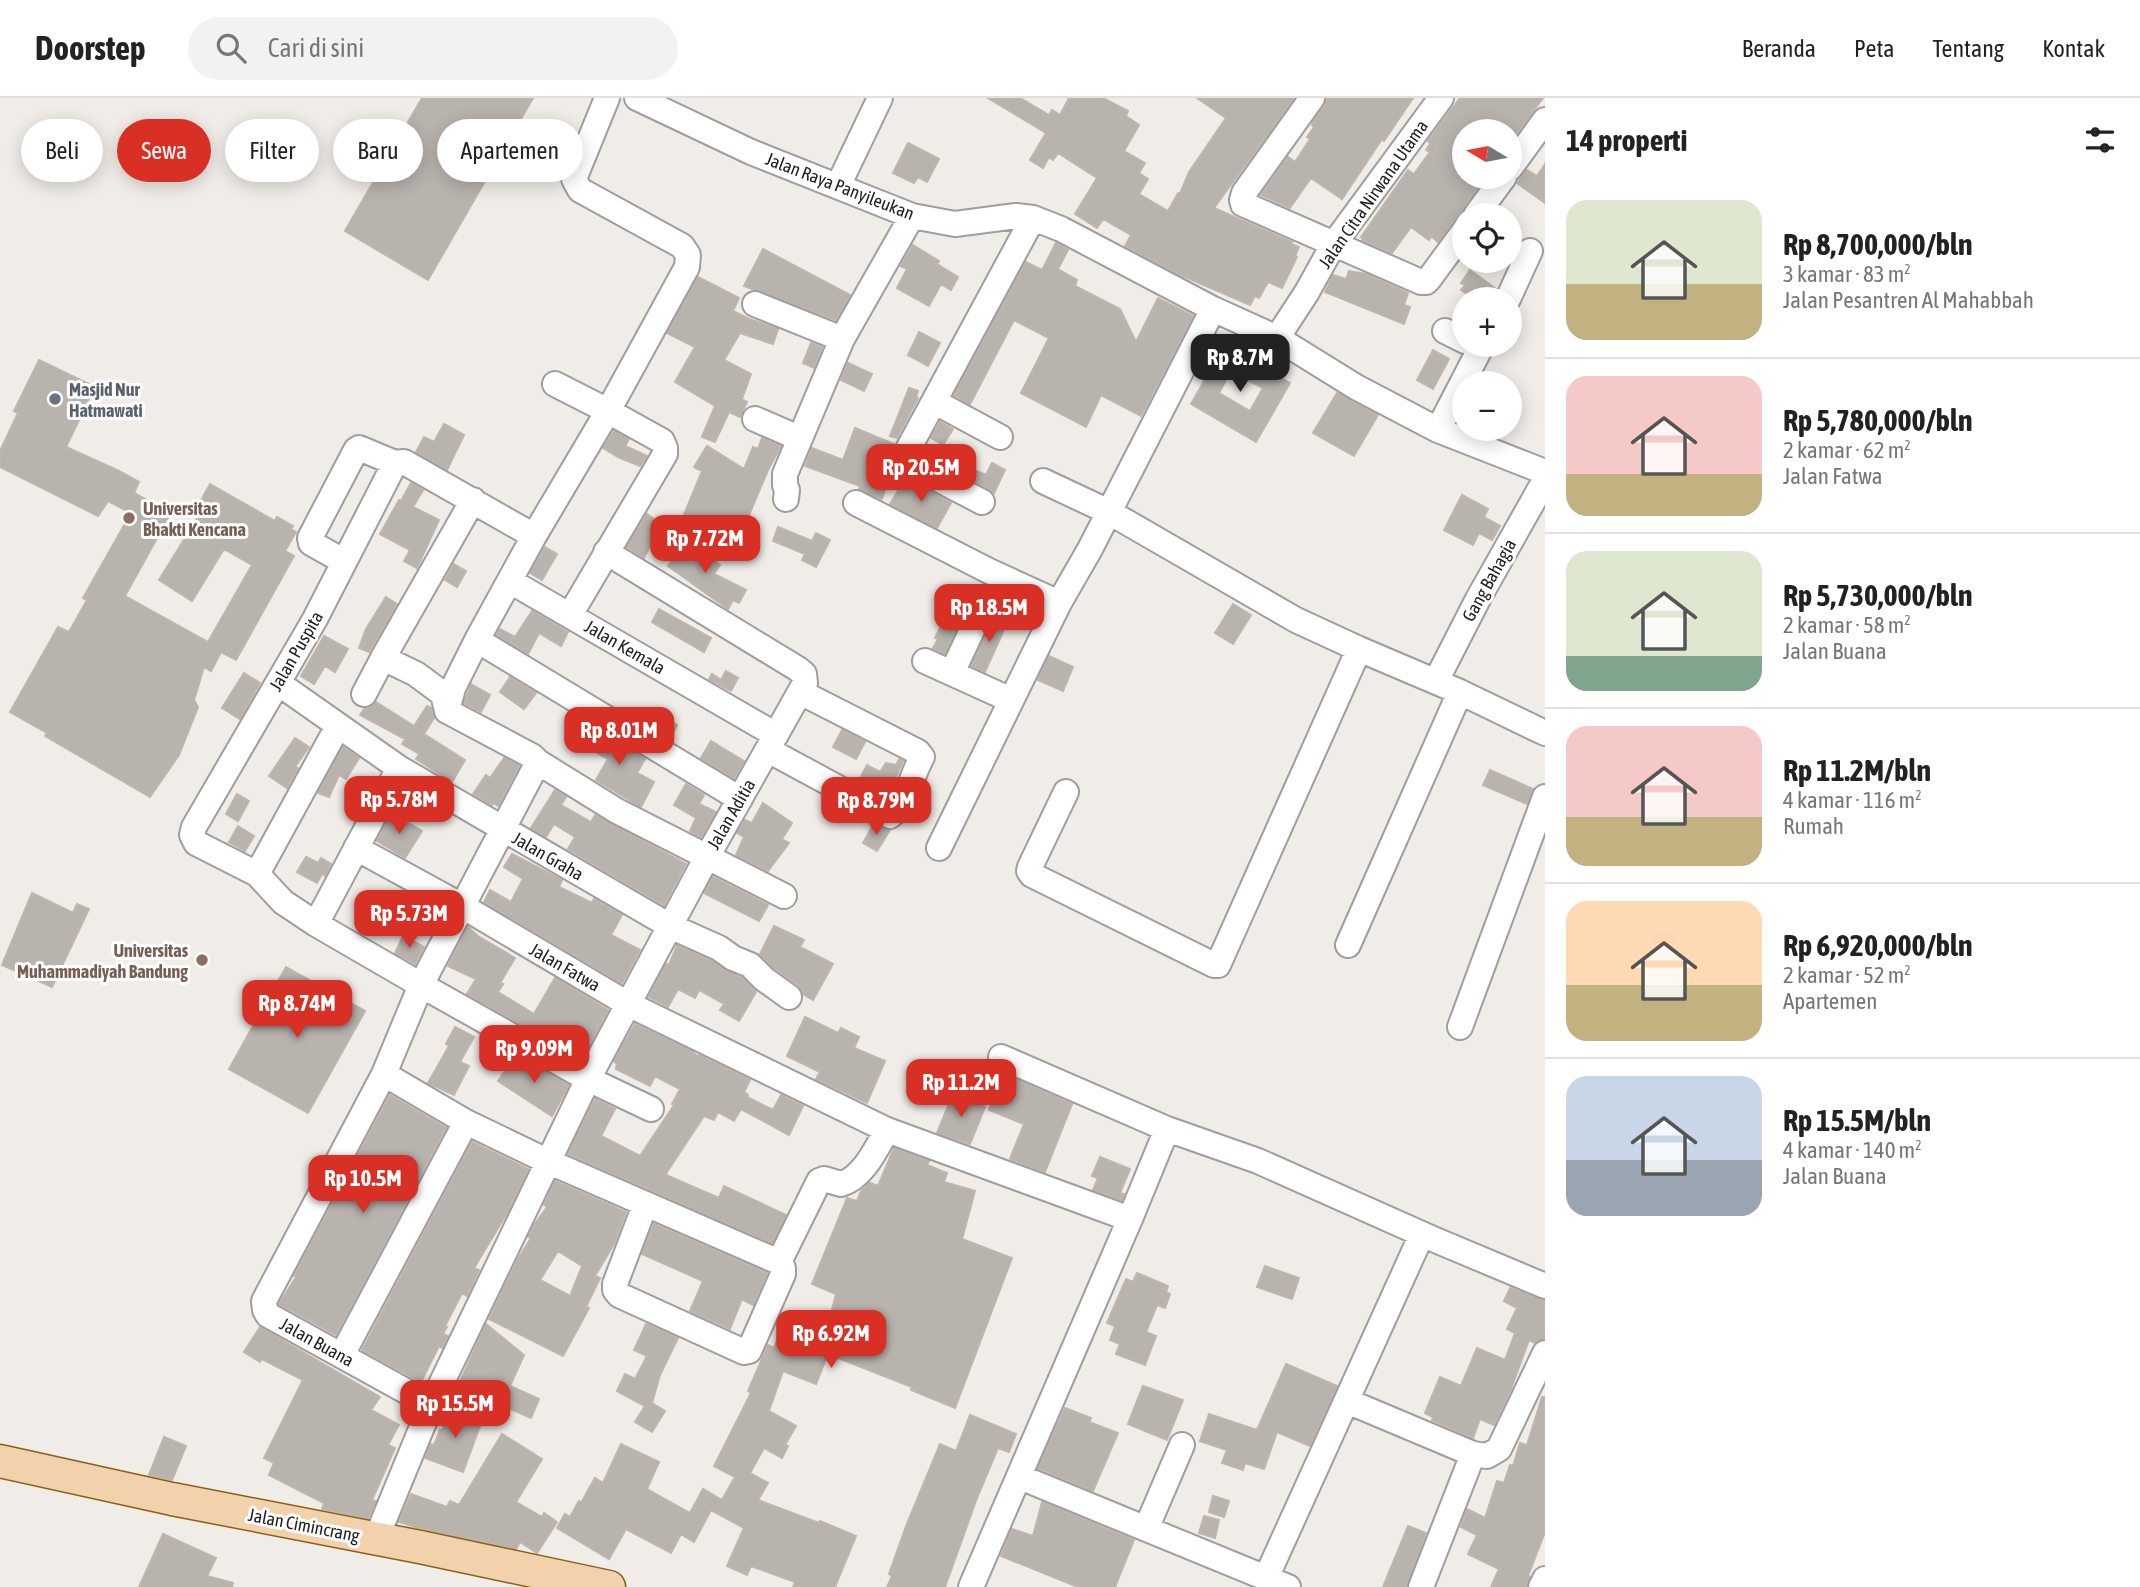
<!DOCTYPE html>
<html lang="id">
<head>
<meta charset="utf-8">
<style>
	body { margin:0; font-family:"Asap Condensed",sans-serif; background:#f2f2f2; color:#222; height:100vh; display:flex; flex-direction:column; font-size:26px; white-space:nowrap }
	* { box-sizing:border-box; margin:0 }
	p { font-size:23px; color:#767676 }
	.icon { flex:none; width:38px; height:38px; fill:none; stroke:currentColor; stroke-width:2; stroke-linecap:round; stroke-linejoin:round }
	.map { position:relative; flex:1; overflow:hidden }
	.details { display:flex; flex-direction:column; background:#fff; width:595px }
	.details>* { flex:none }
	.top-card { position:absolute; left:21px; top:21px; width:665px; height:63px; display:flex; gap:14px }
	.needle { width:46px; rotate:280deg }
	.fabs { position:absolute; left:1452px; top:21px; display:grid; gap:14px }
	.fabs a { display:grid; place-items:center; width:70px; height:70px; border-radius:50%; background:#fff; box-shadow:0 4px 18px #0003; font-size:35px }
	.price { position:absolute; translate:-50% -60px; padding:0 16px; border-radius:14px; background:#d93025; color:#fff; font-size:23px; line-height:46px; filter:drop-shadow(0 2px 4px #0008) }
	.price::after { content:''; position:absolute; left:50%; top:42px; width:21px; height:16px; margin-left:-10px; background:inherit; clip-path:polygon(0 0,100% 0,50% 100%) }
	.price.on { background:#222; color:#fff }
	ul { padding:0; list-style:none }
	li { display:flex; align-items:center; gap:21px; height:175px; padding:0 21px }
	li+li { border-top:2px solid #e0e0e0 }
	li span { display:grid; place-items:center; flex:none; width:196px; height:140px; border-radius:21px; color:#555 }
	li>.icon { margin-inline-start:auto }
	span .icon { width:84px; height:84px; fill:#fffc; stroke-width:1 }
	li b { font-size:30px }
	h2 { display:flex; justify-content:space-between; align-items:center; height:84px; padding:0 21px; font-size:30px }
	.chip { padding:0 24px; border-radius:32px; background:#fff; box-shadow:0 4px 18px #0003; font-size:24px; line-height:63px }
	.chip.on { background:#d93025; color:#fff }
	header { display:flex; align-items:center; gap:42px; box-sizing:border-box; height:98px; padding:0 35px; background:#fff; border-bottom:2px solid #e0e0e0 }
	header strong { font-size:33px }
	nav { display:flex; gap:38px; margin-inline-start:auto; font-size:24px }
	.search { width:490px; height:63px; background:#f2f2f2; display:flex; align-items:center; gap:18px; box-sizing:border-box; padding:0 24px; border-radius:38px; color:#767676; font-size:26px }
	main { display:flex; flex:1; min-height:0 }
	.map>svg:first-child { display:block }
</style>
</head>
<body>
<header>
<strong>Doorstep</strong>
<div class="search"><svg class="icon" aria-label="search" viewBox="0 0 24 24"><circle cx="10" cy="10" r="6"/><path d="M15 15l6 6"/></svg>Cari di sini</div>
<nav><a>Beranda</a><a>Peta</a><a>Tentang</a><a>Kontak</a></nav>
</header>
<main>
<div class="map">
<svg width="1545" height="1489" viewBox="0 0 1545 1489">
	<rect width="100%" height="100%" fill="#f0ede8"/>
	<path fill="#b9b3ae" stroke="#c0b4ac" stroke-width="2" fill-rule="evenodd" d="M422,0H533L428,182L345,133Z
		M988,0H1020L1049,17L1052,12L1060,17L1069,0H1103L1128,13L1126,18L1139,27L1124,53L1145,65L1139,75L1148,81L1139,96L1168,113L1178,95L1180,96L1189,74L1226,20L1197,0H1294L1214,110L1292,144L1291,146L1299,149L1295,158L1297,159L1282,190L1268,184L1259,200L1255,198L1250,207L1176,175L1125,148L1131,137L1103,121L1097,130L1075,116L1097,80L1058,55L1053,62L1049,59L1043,70L1030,62L1046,35Z
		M1327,0H1413L1384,43L1382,41L1342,101L1311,80L1290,110L1261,97L1288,59L1295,64L1310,41L1307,39L1314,29L1312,27L1314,22L1324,9Z
		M1460,0H1543L1510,44V33H1465V79H1486L1464,108L1462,118L1453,123L1438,144L1431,138L1429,142L1411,129L1392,155L1362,142L1363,140L1361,139L1408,72L1414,76L1430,54L1426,52L1430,46L1428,43Z
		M908,45L939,61L927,84L918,79L914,85L893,75Z
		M1545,66V105L1517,85L1527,72L1537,78Z
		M1056,145L1068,152L1058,171L1077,182L1075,188L1120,211L1136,244L1158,200L1193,218L1141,318L1101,297L1086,329L1021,295L1049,240L1014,222L970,306L954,297L1026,164L1042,172Z
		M913,147L939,163L937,166L958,179L951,192L941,186L929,208L897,190L907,171L901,168Z
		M763,151L850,197L836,222L744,188Z
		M1470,172L1496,191L1493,201H1475L1461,192L1465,187L1461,185Z
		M1349,173L1366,176L1408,195L1404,207L1410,209L1404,226L1325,194L1333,177L1346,181Z
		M698,179L739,200L733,213L747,220L778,231L773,246L740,235L724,262L751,276L742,301L747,304L740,319L729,314L715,344L702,339L715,308L675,284L695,249L667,235Z
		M919,234L940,245L928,268L908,257Z
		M811,245L822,249L814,270L803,265Z
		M1224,249L1290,285L1256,344L1191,306ZM1231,273L1263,290L1250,313L1219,295Z
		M1433,252L1449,261L1433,291L1417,282Z
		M39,262L95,289L66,349L119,373L139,384L134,395L171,415L125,498L208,544L252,467L224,451L192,503L159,482L203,411L198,408L210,386L275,423L277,419L293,428L291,431L296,434L285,453L294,458L236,562L221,554L211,573L204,569L194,602L198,609L179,657L150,699L45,638L47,635L10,614L58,529L69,534L87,502L83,500L131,415L108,403L98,418L0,369V353L18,315L14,313Z
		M848,265L872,276L864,293L841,282Z
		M909,290L918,293L916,299L918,300L897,340L890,338Z
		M1337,295L1378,317L1354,358L1313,335Z
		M940,324L953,331L943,347L931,340Z
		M444,326L464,337L447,372L416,354L424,339L434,344Z
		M855,330L894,346L887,367L892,370L882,401L859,391L860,388L805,368L812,350L843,362Z
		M614,333L629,341L625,348L647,358L640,368L618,359L603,350Z
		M762,340L781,348L768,372L738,443L683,419L702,373L694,369L707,348L744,371L753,349L758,351Z
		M992,365L1005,372L994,395L959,375L962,367L986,377Z
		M905,381L951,405L937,430L890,406Z
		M411,385L423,392L413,409L439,422L417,470L404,463L410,452L380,436L399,402L401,403Z
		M1462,397L1488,411L1484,419L1500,428L1492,442L1479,435L1473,447L1444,432Z
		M647,416L661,426L644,460L627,449Z
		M778,429L812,443L816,435L830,442L816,469L802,462L805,456L773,443Z
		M686,443L720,467L714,476L746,492L739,505L733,502L728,511L668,468Z
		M545,449L557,456L542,482L530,475Z
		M454,466L466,473L457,489L445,482Z
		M386,499L397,506L369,554L359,550L366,531Z
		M954,501L968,507L945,556L933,550L938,541L935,540Z
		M1233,506L1251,517L1233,546L1215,535Z
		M659,511L711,540L704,554L652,524Z
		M532,513L568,534L561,548L539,535L528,556L497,537L500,531L515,539Z
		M993,519L1007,525L985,574L972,568Z
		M324,538L348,551L335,574L325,568L314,586L301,578Z
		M1049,558L1073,569L1063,593L1038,582Z
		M726,573L738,580L731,593L709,581L712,576L721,582Z
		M244,575L260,585L240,621L222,610Z
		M510,579L536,595L524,611L500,594Z
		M471,586L490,597L481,614L464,605Z
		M376,604L414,628L427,608L431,610L434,620L424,636L465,662L452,684L416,661L419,656L402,646L405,641L360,617L364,611L371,609Z
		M654,615L677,627L670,641L647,627Z
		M590,628L645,661L637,675L654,684L641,709L596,682L608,661L581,646Z
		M842,632L865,644L856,661L833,649Z
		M295,640L309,649L295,669L298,670L287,690L269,678Z
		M711,643L744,663L734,680L701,660Z
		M343,649L359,660L346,681L339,677L329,699L318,695Z
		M504,660L519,668L498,708L494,705L492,707L473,696L486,677L490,680Z
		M899,661L903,663L887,699L858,684L867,667L880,674L886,665L896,667Z
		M1490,672L1533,691L1527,706L1483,687Z
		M686,686L704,697L699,706L716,714L701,739L690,733L696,720L674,707Z
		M555,692L566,699L561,707L591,724L595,717L686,766L664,807L568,751L575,739L554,726L546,739L531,730Z
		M237,696L249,703L238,723L226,716Z
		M763,705L792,725L782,741L789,745L768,773L736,757L744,739L737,735L745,722L752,725Z
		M392,715L422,733L405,760L377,743Z
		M874,726L890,732L877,753L863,745Z
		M238,728L254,738L245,753L229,744Z
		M512,756L562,782L559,789L592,805L594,801L622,817L611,837L640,852L622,885L484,804L490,792L511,804L523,781L504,769Z
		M306,759L318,765L321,760L331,766L325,778L322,776L317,785L297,774Z
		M713,779L768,807L759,823L704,795Z
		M32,795L73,815L77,806L89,811L52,889L2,867Z
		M419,803L437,813L431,824L414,815Z
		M377,810L404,825L397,835L371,821Z
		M774,828L804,842L800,849L833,866L813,902L803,896L798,887L774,870L760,856Z
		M468,829L478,838L515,860L500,885L503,886L498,894L534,916L555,880L608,912L582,961L467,896L476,881L448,868Z
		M403,838L424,849L415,866L395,855Z
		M677,847L712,863L725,872L742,880L756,894L739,923L720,912L724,906L699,892L695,900L678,891L668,909L649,899L666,866L669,867Z
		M286,869L365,913L308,1015L229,971Z
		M805,919L838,935L841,930L859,939L854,950L885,963L867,1005L816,981L820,974L787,958Z
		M635,926L692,953L698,959L699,957L750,982L744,994L748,997L747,999L773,1012L781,997L803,1008L789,1037L741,1011L734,1023L718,1014L714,1022L704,1018L667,1074L666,1077L719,1100L724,1088L786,1117L772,1145L568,1056L595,1001L615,1011L601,1038L640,1058L674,1007L672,1006L680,991L655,978L650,988L616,971L617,967L614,963Z
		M455,929L474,939L460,964L469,968L454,997L428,985L449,948L446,946Z
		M516,957L569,987L552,1018L498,983Z
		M1003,976L1072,1006L1045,1074L1010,1061L1024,1026L989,1012Z
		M953,996L985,1009L970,1046L937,1035Z
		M390,997L446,1030L336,1237L279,1206L296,1179L294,1178Z
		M472,1044L528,1071L506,1117L474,1170L479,1172L467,1198L462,1195L445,1228L447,1229L443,1236L448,1238L442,1250L439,1248L421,1284L362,1252Z
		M894,1050L929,1063L927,1067L947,1075L944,1084L975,1093L962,1141L1012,1160L955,1310L911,1292L912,1289L828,1256L816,1286L783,1273L769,1313L796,1328L785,1347L788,1348L782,1360L764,1350L750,1375L768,1385L758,1402L819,1425L820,1423L856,1438L835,1489H793L795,1484L751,1468L747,1477L727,1468L744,1430L711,1412L694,1444L681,1436L671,1455L626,1431L609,1461L557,1430L565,1416L570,1419L579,1403L581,1405L595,1380L603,1385L621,1346L659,1364L647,1391L690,1415L703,1391L722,1402L735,1379L714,1368L751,1295L748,1293L768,1247L774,1250L783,1227L825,1243L835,1217L831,1216L836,1196L812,1186L847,1100L857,1103L861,1093L870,1085L878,1088Z
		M1100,1059L1130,1071L1120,1095L1124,1096L1122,1102L1093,1092L1098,1080L1092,1078Z
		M555,1083L626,1114L614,1146L595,1178L600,1180L586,1209L589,1210L563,1258L489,1221L519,1159L531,1140L528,1139L534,1127L547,1109L544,1107ZM558,1153L582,1168L570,1198L540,1182Z
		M654,1126L767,1175L753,1207L742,1201L730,1231L690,1213L703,1183L642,1156Z
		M1265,1168L1299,1180L1292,1201L1257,1189Z
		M1137,1175L1168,1188L1166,1194L1170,1196L1165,1210L1157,1207L1146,1234L1156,1238L1145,1267L1116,1256L1120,1246L1110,1242L1115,1228L1107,1225L1126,1181L1133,1184Z
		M1510,1190L1545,1203V1240L1535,1245L1529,1242L1511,1291L1494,1327L1480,1321L1473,1340L1432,1322L1433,1319L1425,1315L1440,1279L1461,1288L1477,1250L1505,1262L1515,1235L1507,1231L1517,1210L1504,1203Z
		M486,1226L524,1257L510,1288L539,1301L531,1320L458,1288Z
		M646,1226L678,1240L660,1277L652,1305L665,1313L652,1334L635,1324L645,1308L617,1293L625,1276L635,1281L647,1258L634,1252Z
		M260,1229L380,1299L371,1312L399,1327L388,1347L395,1350L372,1402L376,1403L368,1420L322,1411L324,1405L269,1377L274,1365L264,1360L303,1282L262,1261L260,1264L244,1254Z
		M1286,1266L1337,1288L1310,1348L1277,1334L1264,1371L1245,1365L1243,1372L1222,1365L1227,1352L1200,1343L1209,1316L1257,1332Z
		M1143,1288L1183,1302L1167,1342L1128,1326Z
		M1542,1299H1545V1434L1528,1478L1530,1479L1526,1489H1491L1499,1471L1468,1456L1477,1437L1461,1429L1467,1411L1485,1420L1497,1383L1504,1385L1510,1367L1513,1368L1520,1345L1527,1347Z
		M452,1305L475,1319L472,1326L480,1328L463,1374L425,1360L431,1346L434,1347L440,1332L442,1333Z
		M1065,1310L1091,1320L1089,1324L1118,1335L1093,1393L1038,1370Z
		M970,1317L1016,1336L1009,1354L998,1350L977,1400L945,1489H887L892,1478L889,1476L906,1428L940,1346L956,1353Z
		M502,1336L542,1361L516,1404L542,1419L544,1415L557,1424L537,1455L520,1444L516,1451L415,1429L399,1424L411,1396L447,1409L450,1403L459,1407Z
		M164,1339L186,1348L172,1382L149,1377Z
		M1213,1398L1229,1403L1224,1419L1209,1414Z
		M1042,1404L1134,1442L1115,1489H1078L1001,1458L1012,1431L1033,1438Z
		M1204,1418L1219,1422L1215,1440L1199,1435Z
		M1408,1428L1426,1435L1406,1489H1383Z
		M163,1436L216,1460L207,1478L233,1485L232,1489H139Z"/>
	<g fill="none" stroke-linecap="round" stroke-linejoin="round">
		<defs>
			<path id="minor" d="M637,0L751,54L912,118L955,126L1016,118L1033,120L1061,131L1213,211L1277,240L1356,289L1438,332L1545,374
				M1312,0L1244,95L1242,102L1243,106L1421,184H1426L1429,181L1465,132
				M1510,70L1545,22
				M838,88L880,0
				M1476,117L1504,79
				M1508,201L1530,153
				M755,206L842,241
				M1445,233L1465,243
				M1277,240L1307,194L1333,147L1441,0
				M555,286L608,313L662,343L665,350V356L570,517
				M935,304L1000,339
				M755,321L799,340
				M1438,332L1482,247
				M1043,383L1109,414L1296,522L1359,551L1460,594L1545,635
				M786,401L787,392L785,387V376L842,241L912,118
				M473,402L383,560L416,576L443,596L447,613L532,658L538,664
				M982,404L907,365L905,357L1033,120
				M856,405L989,473L1059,505
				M343,463L311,445L310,440L356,352L359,350L395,365L404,364L534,438
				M510,483L776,637
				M477,542L740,701
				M925,563L1011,602
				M952,575L979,517
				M1436,583L1478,501L1545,382
				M278,585L399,670L670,828L719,850L733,860L750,867L764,881L789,899
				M364,596L383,560
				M447,613L453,590L477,542L534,438L608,313L687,169L688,157L682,148L580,92L574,81L607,0
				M338,628L257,776L283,804L316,826L421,887L538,664L617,713L784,798
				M768,652L890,718C908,704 911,678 922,659L918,654L804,596L798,598
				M1066,694L1030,769L1029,773L1032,777L1214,867H1218L1359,551
				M356,750L462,808L628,906L887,1032L1130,1121L971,1489
				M939,750L1059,505L1090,451L1213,211
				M257,776L196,745L192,737L194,729L315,521L395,365
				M316,826L399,670
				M1348,847L1460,594
				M1460,929L1545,699
				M1001,959L1167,1031L1258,1063L1433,1141L1545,1188
				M384,976L466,1024L547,1063L779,1164L783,1170V1176L749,1253L744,1254L619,1197L615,1192V1186L645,1107
				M1130,1121L1167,1031
				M779,1164L819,1083L824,1081L841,1086C863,1080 876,1051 887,1032
				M342,1257L466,1024
				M1347,1303L1473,1356L1421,1489
				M431,1307L268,1217L265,1212L264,1203L384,976L421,887L588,981L651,1011
				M1473,1356L1487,1358L1499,1351L1545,1255
				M1020,1379L1288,1489
				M1146,1431L1182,1347
				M376,1441L431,1307L588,981L707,759L805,585L804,576L798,571L606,454
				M1266,1480L1422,1136
				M1541,1489L1545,1481"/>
			<path id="major" d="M0,1363L172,1401L420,1449L609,1489"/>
		</defs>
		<use href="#minor" stroke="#9e9e9e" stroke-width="28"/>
		<use href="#major" stroke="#8a6013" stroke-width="35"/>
		<use href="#minor" stroke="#fff" stroke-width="24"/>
		<use href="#major" stroke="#f1d2ac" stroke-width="32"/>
	</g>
	<circle fill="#6b7280" stroke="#fff" stroke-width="2.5" cx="55" cy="301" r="7"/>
	<g fill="#8d6e63" stroke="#fff" stroke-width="2.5">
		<circle cx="129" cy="420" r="7"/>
		<circle cx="202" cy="862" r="7"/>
	</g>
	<g text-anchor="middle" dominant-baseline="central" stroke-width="6" stroke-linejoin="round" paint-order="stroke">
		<g font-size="18" fill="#212121" stroke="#fff">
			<text transform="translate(840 88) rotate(21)">Jalan Raya Panyileukan</text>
			<text transform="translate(1373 96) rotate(-55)">Jalan Citra Nirwana Utama</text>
			<text transform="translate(1489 482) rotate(-61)">Gang Bahagia</text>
			<text transform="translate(625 549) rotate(30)">Jalan Kemala</text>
			<text transform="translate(296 553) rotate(-60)">Jalan Puspita</text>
			<text transform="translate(731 716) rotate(-60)">Jalan Aditia</text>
			<text transform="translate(548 758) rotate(30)">Jalan Graha</text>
			<text transform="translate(565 869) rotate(30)">Jalan Fatwa</text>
			<text transform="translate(317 1244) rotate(29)">Jalan Buana</text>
			<text transform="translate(304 1427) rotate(11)">Jalan Cimincrang</text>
		</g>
		<g font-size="18" font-weight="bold" fill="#5b616d" stroke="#fff" text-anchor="start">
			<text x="69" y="291">Masjid Nur<tspan x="69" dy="21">Hatmawati</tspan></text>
		</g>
		<g font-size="18" font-weight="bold" fill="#785e54" stroke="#fff" text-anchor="start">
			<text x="143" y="410">Universitas<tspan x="143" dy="21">Bhakti Kencana</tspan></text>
			<text x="188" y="852" text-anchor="end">Universitas<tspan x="188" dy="21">Muhammadiyah Bandung</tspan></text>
		</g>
	</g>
</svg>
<div class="fabs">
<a><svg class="needle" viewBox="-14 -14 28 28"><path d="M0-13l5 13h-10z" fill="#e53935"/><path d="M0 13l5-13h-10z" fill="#767676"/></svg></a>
<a><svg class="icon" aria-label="locate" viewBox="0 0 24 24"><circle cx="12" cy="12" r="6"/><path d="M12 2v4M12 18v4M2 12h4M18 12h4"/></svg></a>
<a>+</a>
<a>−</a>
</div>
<b class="price on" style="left:1240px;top:296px">Rp 8.7M</b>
<b class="price" style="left:921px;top:406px">Rp 20.5M</b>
<b class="price" style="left:705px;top:477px">Rp 7.72M</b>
<b class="price" style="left:989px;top:546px">Rp 18.5M</b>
<b class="price" style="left:619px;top:669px">Rp 8.01M</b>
<b class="price" style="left:399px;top:738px">Rp 5.78M</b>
<b class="price" style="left:876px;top:739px">Rp 8.79M</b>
<b class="price" style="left:409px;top:852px">Rp 5.73M</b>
<b class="price" style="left:297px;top:942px">Rp 8.74M</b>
<b class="price" style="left:534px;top:987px">Rp 9.09M</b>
<b class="price" style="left:961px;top:1021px">Rp 11.2M</b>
<b class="price" style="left:363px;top:1117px">Rp 10.5M</b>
<b class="price" style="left:831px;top:1272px">Rp 6.92M</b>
<b class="price" style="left:455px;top:1342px">Rp 15.5M</b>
<div class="top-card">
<a class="chip">Beli</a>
<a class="chip on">Sewa</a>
<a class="chip">Filter</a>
<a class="chip">Baru</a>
<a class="chip">Apartemen</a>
</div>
</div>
<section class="details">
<h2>14 properti<svg class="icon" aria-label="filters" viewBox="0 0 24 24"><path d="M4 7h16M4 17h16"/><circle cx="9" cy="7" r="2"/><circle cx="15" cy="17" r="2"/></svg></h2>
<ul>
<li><span style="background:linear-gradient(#dfe7d0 60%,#c2b280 0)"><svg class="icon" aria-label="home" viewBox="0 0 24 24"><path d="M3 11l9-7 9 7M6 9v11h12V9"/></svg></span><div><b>Rp 8,700,000/bln</b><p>3 kamar · 83 m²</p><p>Jalan Pesantren Al Mahabbah</p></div></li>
<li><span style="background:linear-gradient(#f6c9c9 70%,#c2b280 0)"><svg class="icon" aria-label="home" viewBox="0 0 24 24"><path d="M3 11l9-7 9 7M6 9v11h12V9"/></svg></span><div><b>Rp 5,780,000/bln</b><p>2 kamar · 62 m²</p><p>Jalan Fatwa</p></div></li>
<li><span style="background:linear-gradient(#dfe7d0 75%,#7fa58c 0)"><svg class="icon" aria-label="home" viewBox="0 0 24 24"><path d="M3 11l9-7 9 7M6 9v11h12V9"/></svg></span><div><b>Rp 5,730,000/bln</b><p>2 kamar · 58 m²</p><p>Jalan Buana</p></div></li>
<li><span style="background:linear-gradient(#f6c9c9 65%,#c2b280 0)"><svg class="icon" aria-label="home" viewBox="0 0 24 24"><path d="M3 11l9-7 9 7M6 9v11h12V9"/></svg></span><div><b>Rp 11.2M/bln</b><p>4 kamar · 116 m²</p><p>Rumah</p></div></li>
<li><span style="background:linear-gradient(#ffd9b3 60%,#c2b280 0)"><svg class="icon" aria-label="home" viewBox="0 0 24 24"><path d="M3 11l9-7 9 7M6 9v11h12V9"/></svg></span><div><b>Rp 6,920,000/bln</b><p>2 kamar · 52 m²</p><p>Apartemen</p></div></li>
<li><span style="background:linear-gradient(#c9d6e8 60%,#9aa5b1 0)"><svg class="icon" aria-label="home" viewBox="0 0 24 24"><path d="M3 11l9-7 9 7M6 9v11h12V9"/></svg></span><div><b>Rp 15.5M/bln</b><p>4 kamar · 140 m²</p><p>Jalan Buana</p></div></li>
</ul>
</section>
</main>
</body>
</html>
